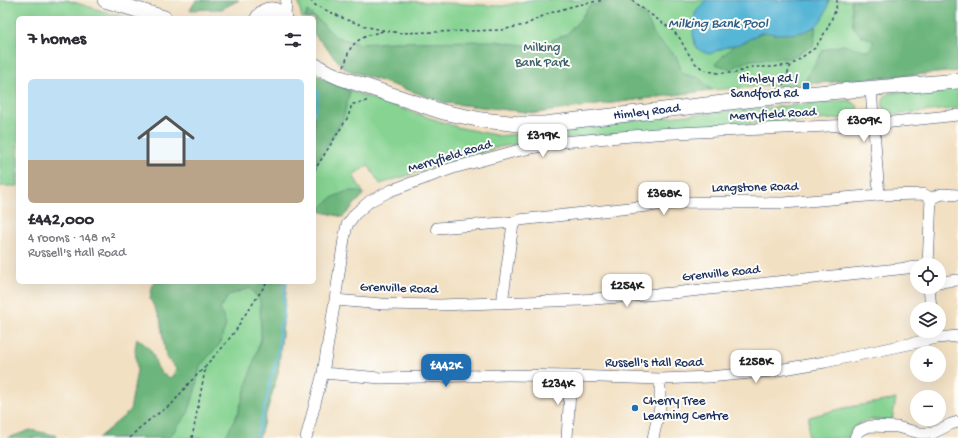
<!DOCTYPE html>
<html lang="en">
<head>
<meta charset="utf-8">
<style>
	body { margin:0; font-family:"Gochi Hand",sans-serif; background:#f7f7f7; color:#2b2b33; height:100vh; display:flex; flex-direction:column; font-size:15px; white-space:nowrap }
	* { box-sizing:border-box; margin:0 }
	p { font-size:13px; color:#7c7c81 }
	.icon { flex:none; width:22px; height:22px; fill:none; stroke:currentColor; stroke-width:2; stroke-linecap:round; stroke-linejoin:round }
	.map { position:relative; flex:1; overflow:hidden }
	.details { position:absolute; left:16px; top:16px; width:300px; height:268px; display:flex; flex-direction:column; background:#fff; border-radius:6px; box-shadow:0 4px 16px #0002 }
	.details>* { flex:none }
	.tools { position:absolute; left:910px; top:258px; display:grid; gap:8px }
	.tools a { display:grid; place-items:center; width:36px; height:36px; border-radius:50%; background:#fff; box-shadow:0 4px 16px #0002; font-size:20px }
	.price { position:absolute; translate:-50% -34px; padding:0 9px; border-radius:8px; background:#fff; color:#222; font-size:13px; line-height:26px; filter:drop-shadow(0 1px 2px #0008) }
	.price::after { content:''; position:absolute; left:50%; top:24px; width:12px; height:9px; margin-left:-6px; background:inherit; clip-path:polygon(0 0,100% 0,50% 100%) }
	.price.current { background:#1f6fb2; color:#fff }
	ul { padding:0; list-style:none }
	li { display:grid; align-content:center; gap:8px; height:212px; padding:0 12px }
	li span { display:grid; place-items:center; height:124px; border-radius:6px; color:#555 }
	li>.icon { margin-inline-start:auto }
	span .icon { width:72px; height:72px; fill:#fffc; stroke-width:1 }
	li b { font-size:17px }
	h2 { display:flex; justify-content:space-between; align-items:center; height:48px; padding:0 12px; font-size:17px }
	.map>svg:first-child { display:block }
</style>
</head>
<body>
<div class="map">
<svg width="958" height="438" viewBox="0 0 958 438">
	<rect width="100%" height="100%" fill="#fdfcf7"/>
	<filter id="ink" filterUnits="userSpaceOnUse"><feTurbulence type="fractalNoise" baseFrequency=".025" numOctaves="2"/><feDisplacementMap in="SourceGraphic" scale="8" xChannelSelector="R" yChannelSelector="G"/><feConvolveMatrix kernelMatrix="1 2 1 2 8 2 1 2 1" color-interpolation-filters="sRGB"/></filter>
	<filter id="wash" filterUnits="userSpaceOnUse"><feTurbulence type="fractalNoise" baseFrequency=".012" numOctaves="4" result="noise"/><feDisplacementMap in="SourceGraphic" scale="16" xChannelSelector="R" yChannelSelector="G"/><feGaussianBlur stdDeviation="0.9" result="paint"/><feColorMatrix in="noise" values="0 0 0 0 0 0 0 0 0 0 0 0 0 0 0 0 0 1.4 0 .05"/><feComposite in="paint" operator="in"/></filter>
	<g filter="url(#wash)">
		<rect width="100%" height="100%" fill="#f2e0c2"/>
		<path fill="#86d392" stroke="#508178" d="M0,0H67L125,18H18V186H0Z
			M299,0H387L503,6L529,0H958V71L833,82L711,90L535,113L447,103L345,69L314,34V18H302L299,5Z
			M327,79L356,93L457,127L500,136L655,118L849,100L858,106L856,113L851,118L746,124L554,139L499,147L380,184L368,165L353,175L364,194L343,217L319,211L314,227V109Z
			M958,87V108L893,115L883,108C882,101 883,98 888,93Z
			M230,282H287L278,373L259,438H109L156,402Z
			M896,399L892,420C884,420 873,419 866,421C858,423 849,429 849,438H808L809,417L844,408Z"/>
		<path fill="#6cb57c" stroke="#44726d" d="M196,0H239L222,9L190,10Z
			M613,0H627L646,17L656,38L676,56L683,74L699,78L712,90L535,113L447,103L345,69L314,34V18H305L307,11L323,24L336,37L360,44L392,42L494,41L531,46L548,42L567,34L579,21L589,6Z
			M851,0H958V71L803,84L823,50L843,45L869,51L874,41L860,35L853,26Z
			M816,27L813,46L790,58L750,60L731,69L715,64L734,45L744,42L761,33L768,32L774,34L782,33L807,30Z
			M314,73L350,91L343,119L317,162L314,172Z
			M348,191H358L364,194L343,217L319,211C328,199 334,196 348,191Z
			M153,282H287L278,373L259,438H225L238,413L261,338L260,301L250,288L229,295L220,309L226,325L219,345L200,366L195,392L188,413L172,434L167,438H98L130,411L137,370L135,349L137,338C141,342 148,346 151,351C158,363 155,373 171,378L179,372L166,357L160,318L150,299Z
			M30,430L55,435L58,438H8Z"/>
		<path fill="#57b6d5" stroke="#39729a" d="M706,0H829C823,32 804,34 776,34C771,34 766,31 761,33C755,35 750,39 745,42C738,45 731,45 724,48C719,49 715,52 710,54C706,53 702,52 698,49C691,41 692,18 697,9C700,6 703,3 706,0Z"/>
		<g fill="none" stroke-linecap="round" stroke-linejoin="round">
			<path stroke="#57b6d5" stroke-width="2.5" d="M314,87L318,93V98L314,114
				M256,438L268,394L270,381L274,369L279,347L280,326L283,320L285,282"/>
		</g>
	</g>
	<g filter="url(#ink)">
		<g fill="none" stroke-linecap="round" stroke-linejoin="round">
			<defs>
				<path id="minor" d="M285,18L286,0
					M871,89L874,129L879,195
					M437,228L516,222
					M928,265L931,198
					M939,282L958,280
					M929,287L931,309
					M335,300L382,304L440,305L581,300L672,293L917,267
					M502,303L513,224L519,220L685,202L784,203L879,195L923,194L931,198L942,194L958,195
					M323,373L381,378L508,375L571,376L660,379L709,377L772,371L825,362L937,338L958,336
					M306,438L323,373L335,300L344,239L347,225L355,214L370,201L392,190L453,168L516,151L562,142L655,134L874,124L958,115
					M567,438L571,376
					M653,438L660,407V379
					M855,438L858,431L870,426L897,427L920,433H933L951,424L958,422"/>
				<g id="major">
					<path d="M105,0L164,18"/>
					<path d="M258,18C265,7 277,7 284,18"/>
					<path id="s1" d="M314,65L325,71L341,78L443,112L482,120L519,124H544L782,96L958,81"/>
				</g>
			</defs>
			<use href="#minor" stroke="#3b4a6d" stroke-width="12"/>
			<use href="#major" stroke="#3b4a6d" stroke-width="16"/>
			<path stroke="#3b4a6d" stroke-width="1.5" stroke-dasharray="3 3" stroke-linecap="butt" d="M310,0L315,5L347,20L372,28L400,33L501,30L525,25L547,14L573,6L603,0
				M632,0L636,4L671,29L679,37L686,50L695,63L704,70L718,73H735L752,67H771L791,65
				M344,67C346,62 347,56 349,51C356,38 370,34 384,31
				M783,85L791,65L815,48L827,29L836,9L837,0
				M314,171L348,117L352,104L363,103L369,99
				M130,438L137,430L153,417L172,404L189,383L205,367
				M192,438L206,365L222,348L236,330L242,319L254,302L267,282"/>
			<use href="#minor" stroke="#fff" stroke-width="11"/>
			<use href="#major" stroke="#fff" stroke-width="15"/>
		</g>
	</g>
	<g fill="#1f6fb2" stroke="#fdfcf7" stroke-width="1.5">
		<rect x="802" y="82" width="8" height="8" rx="2"/>
		<circle cx="635" cy="408" r="4"/>
	</g>
	<g text-anchor="middle" dominant-baseline="central" stroke-width="4" stroke-linejoin="round" paint-order="stroke">
		<g font-size="13" fill="#3b606e" stroke="#fdfcf7">
			<text x="542" y="48">Milking<tspan x="542" dy="15">Bank Park</tspan></text>
		</g>
		<g font-size="13" fill="#1b2f5e" stroke="#fdfcf7" text-anchor="end">
			<text x="798" y="79">Himley Rd /<tspan x="798" dy="15">Sandford Rd</tspan></text>
			<text x="643" y="401" text-anchor="start">Cherry Tree<tspan x="643" dy="15">Learning Centre</tspan></text>
		</g>
		<g font-size="13" fill="#1b2f5e" stroke="#fdfcf7">
			<text stroke="none"><textPath href="#s1" startOffset="343">Himley Road</textPath></text>
			<text transform="translate(773 115) rotate(-3)">Merryfield Road</text>
			<text transform="translate(450 157) rotate(-17)">Merryfield Road</text>
			<text transform="translate(755 188) rotate(-1)">Langstone Road</text>
			<text transform="translate(721 274) rotate(-6)">Grenville Road</text>
			<text transform="translate(399 289) rotate(2)">Grenville Road</text>
			<text x="654" y="363">Russell's Hall Road</text>
		</g>
		<g font-size="14" font-style="italic" fill="#305e88" stroke="#fdfcf7">
			<text x="718" y="24">Milking Bank Pool</text>
		</g>
	</g>
</svg>
<div class="tools">
<a><svg class="icon" aria-label="locate" viewBox="0 0 24 24"><circle cx="12" cy="12" r="6"/><path d="M12 2v4M12 18v4M2 12h4M18 12h4"/></svg></a>
<a><svg class="icon" aria-label="layers" viewBox="0 0 24 24"><path d="M12 4l9 5-9 5-9-5zM3 14l9 5 9-5"/></svg></a>
<a>+</a>
<a>−</a>
</div>
<b class="price" style="left:864px;top:143px">£309K</b>
<b class="price" style="left:543px;top:158px">£319K</b>
<b class="price" style="left:664px;top:216px">£368K</b>
<b class="price" style="left:627px;top:308px">£254K</b>
<b class="price" style="left:756px;top:384px">£258K</b>
<b class="price current" style="left:446px;top:388px">£442K</b>
<b class="price" style="left:558px;top:406px">£234K</b>
<section class="details">
<h2>7 homes<svg class="icon" aria-label="filters" viewBox="0 0 24 24"><path d="M4 7h16M4 17h16"/><circle cx="9" cy="7" r="2"/><circle cx="15" cy="17" r="2"/></svg></h2>
<ul>
<li><span style="background:linear-gradient(#bfe0f5 65%,#b9a48a 0)"><svg class="icon" aria-label="home" viewBox="0 0 24 24"><path d="M3 11l9-7 9 7M6 9v11h12V9"/></svg></span><div><b>£442,000</b><p>4 rooms · 148 m²</p><p>Russell's Hall Road</p></div></li>
</ul>
</section>
</div>
</body>
</html>
